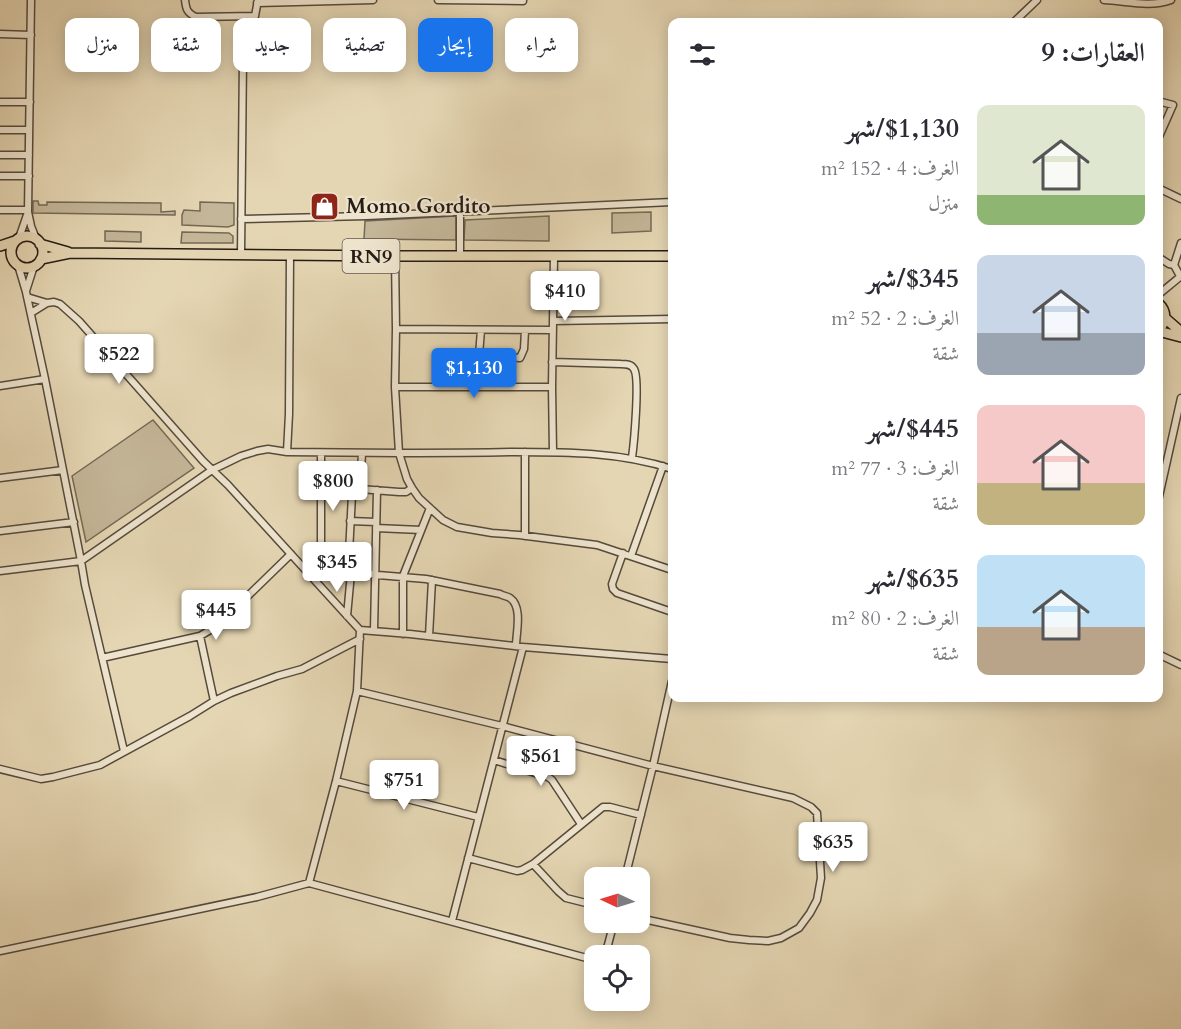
<!DOCTYPE html>
<html lang="ar">
<head>
<meta charset="utf-8">
<style>
	body { margin:0; font-family:Cardo,Amiri,serif; background:#f2f2f3; color:#2b2b33; direction:rtl; height:100vh; display:flex; flex-direction:column; font-size:22px; white-space:nowrap }
	* { box-sizing:border-box; margin:0 }
	p { font-size:20px; color:#7c7c81 }
	.icon { flex:none; width:33px; height:33px; fill:none; stroke:currentColor; stroke-width:2; stroke-linecap:round; stroke-linejoin:round }
	.map { position:relative; flex:1; overflow:hidden; direction:ltr }
	.panel { position:absolute; left:668px; top:18px; width:495px; height:684px; display:flex; flex-direction:column; background:#fff; border-radius:12px; box-shadow:0 3px 15px #0003; direction:rtl }
	.panel>* { flex:none }
	.guide { position:absolute; left:18px; top:18px; width:560px; height:54px; direction:rtl; display:flex; gap:12px }
	.needle { width:39px; rotate:274deg }
	.buttons { position:absolute; left:584px; top:867px; display:grid; gap:12px }
	.buttons a { display:grid; place-items:center; width:66px; height:66px; border-radius:12px; background:#fff; box-shadow:0 3px 15px #0003; font-size:30px }
	.price { position:absolute; translate:-50% -51px; padding:0 14px; border-radius:6px; background:#fff; color:#222; font-size:20px; line-height:39px; filter:drop-shadow(0 2px 3px #0008) }
	.price::after { content:''; position:absolute; left:50%; top:36px; width:18px; height:14px; margin-left:-9px; background:inherit; clip-path:polygon(0 0,100% 0,50% 100%) }
	.price.current { background:#1a73e8; color:#fff }
	ul { padding:0; list-style:none }
	li { display:flex; align-items:center; gap:18px; height:150px; padding:0 18px }
	li span { display:grid; place-items:center; flex:none; width:168px; height:120px; border-radius:12px; color:#555 }
	li>.icon { margin-inline-start:auto }
	span .icon { width:72px; height:72px; fill:#fffc; stroke-width:1 }
	li b { font-size:26px }
	h2 { display:flex; justify-content:space-between; align-items:center; height:72px; padding:0 18px; font-size:26px }
	.pill { padding:0 21px; border-radius:12px; background:#fff; box-shadow:0 3px 15px #0003; font-size:21px; line-height:54px }
	.pill.current { background:#1a73e8; color:#fff }
	.map>svg:first-child { display:block }
</style>
</head>
<body>
<div class="map">
<svg width="1181" height="1029" viewBox="0 0 1181 1029">
	<rect width="100%" height="100%" fill="#e5d6b3"/>
	<filter id="stains"><feTurbulence type="fractalNoise" baseFrequency=".00333" numOctaves="4"/><feColorMatrix values="0 0 0 0 .2 0 0 0 0 .09 0 0 0 0 .02 0 0 0 .5 -.17"/></filter>
	<radialGradient id="worn" r=".72"><stop offset=".6" stop-color="#630" stop-opacity="0"/><stop offset="1" stop-color="#630" stop-opacity=".3"/></radialGradient>
	<path fill="#c4b698" stroke="#746956" stroke-width="1.5" d="M33,201H38L39,205H47V202L161,203V212L175,211V215L33,213Z
		M200,202L234,203V225L228,227L182,225V215L184,210L200,211Z
		M651,212V231L612,233V213Z
		M456,216V240L364,239L365,221Z
		M549,216V241L464,240L465,220Z
		M105,231L141,232V242L105,241Z
		M182,232L229,233L233,236V243H181Z
		M153,420L194,468L86,542L72,476Z"/>
	<g fill="none" stroke-linecap="round" stroke-linejoin="round">
		<defs>
			<path id="street" d="M31,0L28,212L31,226L36,239
				M185,0C186,9 187,13 196,17L255,16
				M438,0L523,1
				M1104,0C1126,1 1150,8 1171,0
				M257,3L373,0
				M1014,22L1037,0
				M0,34L31,35
				M1158,101L1173,105L1158,139
				M0,102H30
				M0,130H29
				M0,155H29
				M0,176H29
				M1158,188L1181,199
				M0,210H28
				M241,219L366,216L672,202
				M19,238L28,212
				M241,254L243,57L255,16L258,0
				M290,255L289,414L287,452L399,453L395,387L396,329L395,256
				M460,256V211
				M1158,257L1169,264L1174,265L1180,276
				M1174,265L1181,243
				M26,291L34,266
				M1158,295L1181,276
				M27,297L47,303L54,302L60,304L79,321L203,461L228,485L360,630L357,691L336,781L309,883
				M31,313L47,303
				M553,321L672,319
				M396,329L553,330
				M479,355L520,358L524,349L525,330
				M455,356H477L479,355L481,330
				M552,362L621,364C626,364 631,364 634,369C640,378 634,443 632,458
				M0,386L45,379L26,292L18,265
				M395,387H552
				M525,452V536
				M553,452L552,387L554,256
				M672,469C620,452 567,452 513,452C475,453 437,453 399,453L407,479L412,488L419,498L443,520L457,527L492,533L519,535L597,545L672,570
				M0,478L63,470
				M360,489L362,453
				M321,493L352,495L360,489L399,492H406L412,488
				M1158,501L1181,398
				M350,521L376,522
				M376,528L421,530
				M0,531L74,522
				M623,553L612,584L613,589L617,593L672,612
				M631,556L663,466
				M306,569L426,579L500,594C503,596 507,596 510,598C523,607 516,633 516,646
				M0,571L81,561L45,379
				M321,571V453
				M348,572L352,495
				M347,616L351,573
				M360,630L410,634L523,647L672,659
				M374,631L377,490
				M403,634V576L430,508
				M200,636L214,701
				M429,636L432,580
				M1158,654L1181,665
				M102,658L200,636L217,626L291,554
				M357,691L502,726L653,766L793,798L811,807L817,813L821,878L817,900L810,913L799,928L781,938L768,941L749,940L730,938L639,918
				M124,751L85,585L81,561L212,470L241,456L257,451L268,449L287,452
				M494,760L548,777L552,780L581,824
				M0,769L41,779L53,777L100,765L190,716L214,701L231,693L277,676L302,669L360,639
				M336,781L478,817
				M468,858L517,871L522,870L533,864L603,807H610L641,815
				M533,864L558,891L566,898L594,905
				M625,878L653,766L672,681
				M452,921L523,647
				M0,951L257,897L309,883L594,960
				M605,956L614,922"/>
			<path id="primary" d="M11 252a16 16 0 1 1 32 0a16 16 0 1 1-32 0Z
				M40,244L68,252
				M0,246L15,241
				M41,259L70,253L395,256H672
				M1158,303C1167,311 1167,322 1158,330
				M1165,318L1181,332
				M1158,331L1181,337"/>
		</defs>
		<use href="#street" stroke="#554a3c" stroke-width="9"/>
		<use href="#primary" stroke="#251c14" stroke-width="12"/>
		<use href="#street" stroke="#eee4ce" stroke-width="6"/>
		<use href="#primary" stroke="#e5d6b3" stroke-width="9"/>
	</g>
	<defs>
		<symbol id="shop-square" viewBox="-11 -11 22 22"><rect x="-9" y="-9" width="18" height="18" rx="4" fill="#8f2418" stroke="#eee4ce"/><path d="M-5-2.5h2.3a2.7 3.5 0 0 1 5.4 0H5L5.5 6h-11ZM-1.5-2.5h3a1.5 2.3 0 0 0-3 0Z" fill="#fff"/></symbol>
	</defs>
	<g fill-rule="evenodd">
		<use href="#shop-square" x="308" y="190" width="33" height="33"/>
	</g>
	<g text-anchor="middle" dominant-baseline="central" stroke-width="4.5" stroke-linejoin="round" paint-order="stroke">
		<rect fill="#eee4ce" stroke="#61584c" stroke-width="1.5" x="342.5" y="239" width="57" height="34" rx="4.5"/>
		<g font-size="20" font-weight="bold" fill="#251c14">
			<text x="371" y="256">RN9</text>
		</g>
		<g font-size="21" font-weight="bold" fill="#251c14" stroke="#eee4ce" text-anchor="start">
			<text x="346" y="206">Momo Gordito</text>
		</g>
	</g>
	<rect width="100%" height="100%" filter="url(#stains)"/>
	<rect width="100%" height="100%" fill="url(#worn)"/>
</svg>
<div class="buttons">
<a><svg class="needle" viewBox="-14 -14 28 28"><path d="M0-13l5 13h-10z" fill="#e53935"/><path d="M0 13l5-13h-10z" fill="#7c7c81"/></svg></a>
<a><svg class="icon" aria-label="locate" viewBox="0 0 24 24"><circle cx="12" cy="12" r="6"/><path d="M12 2v4M12 18v4M2 12h4M18 12h4"/></svg></a>
</div>
<b class="price" style="left:565px;top:322px">$410</b>
<b class="price" style="left:119px;top:385px">$522</b>
<b class="price current" style="left:474px;top:399px">$1,130</b>
<b class="price" style="left:333px;top:512px">$800</b>
<b class="price" style="left:337px;top:593px">$345</b>
<b class="price" style="left:216px;top:641px">$445</b>
<b class="price" style="left:541px;top:787px">$561</b>
<b class="price" style="left:404px;top:811px">$751</b>
<b class="price" style="left:833px;top:873px">$635</b>
<div class="guide">
<a class="pill">شراء</a>
<a class="pill current">إيجار</a>
<a class="pill">تصفية</a>
<a class="pill">جديد</a>
<a class="pill">شقة</a>
<a class="pill">منزل</a>
</div>
<section class="panel">
<h2>العقارات: 9<svg class="icon" aria-label="filters" viewBox="0 0 24 24"><path d="M4 7h16M4 17h16"/><circle cx="9" cy="7" r="2"/><circle cx="15" cy="17" r="2"/></svg></h2>
<ul>
<li><span style="background:linear-gradient(#dfe7d0 75%,#8fb573 0)"><svg class="icon" aria-label="home" viewBox="0 0 24 24"><path d="M3 11l9-7 9 7M6 9v11h12V9"/></svg></span><div><b>$1,130/شهر</b><p>الغرف: 4 · 152 m²</p><p>منزل</p></div></li>
<li><span style="background:linear-gradient(#c9d6e8 65%,#9aa5b1 0)"><svg class="icon" aria-label="home" viewBox="0 0 24 24"><path d="M3 11l9-7 9 7M6 9v11h12V9"/></svg></span><div><b>$345/شهر</b><p>الغرف: 2 · 52 m²</p><p>شقة</p></div></li>
<li><span style="background:linear-gradient(#f6c9c9 65%,#c2b280 0)"><svg class="icon" aria-label="home" viewBox="0 0 24 24"><path d="M3 11l9-7 9 7M6 9v11h12V9"/></svg></span><div><b>$445/شهر</b><p>الغرف: 3 · 77 m²</p><p>شقة</p></div></li>
<li><span style="background:linear-gradient(#bfe0f5 60%,#b9a48a 0)"><svg class="icon" aria-label="home" viewBox="0 0 24 24"><path d="M3 11l9-7 9 7M6 9v11h12V9"/></svg></span><div><b>$635/شهر</b><p>الغرف: 2 · 80 m²</p><p>شقة</p></div></li>
</ul>
</section>
</div>
</body>
</html>
